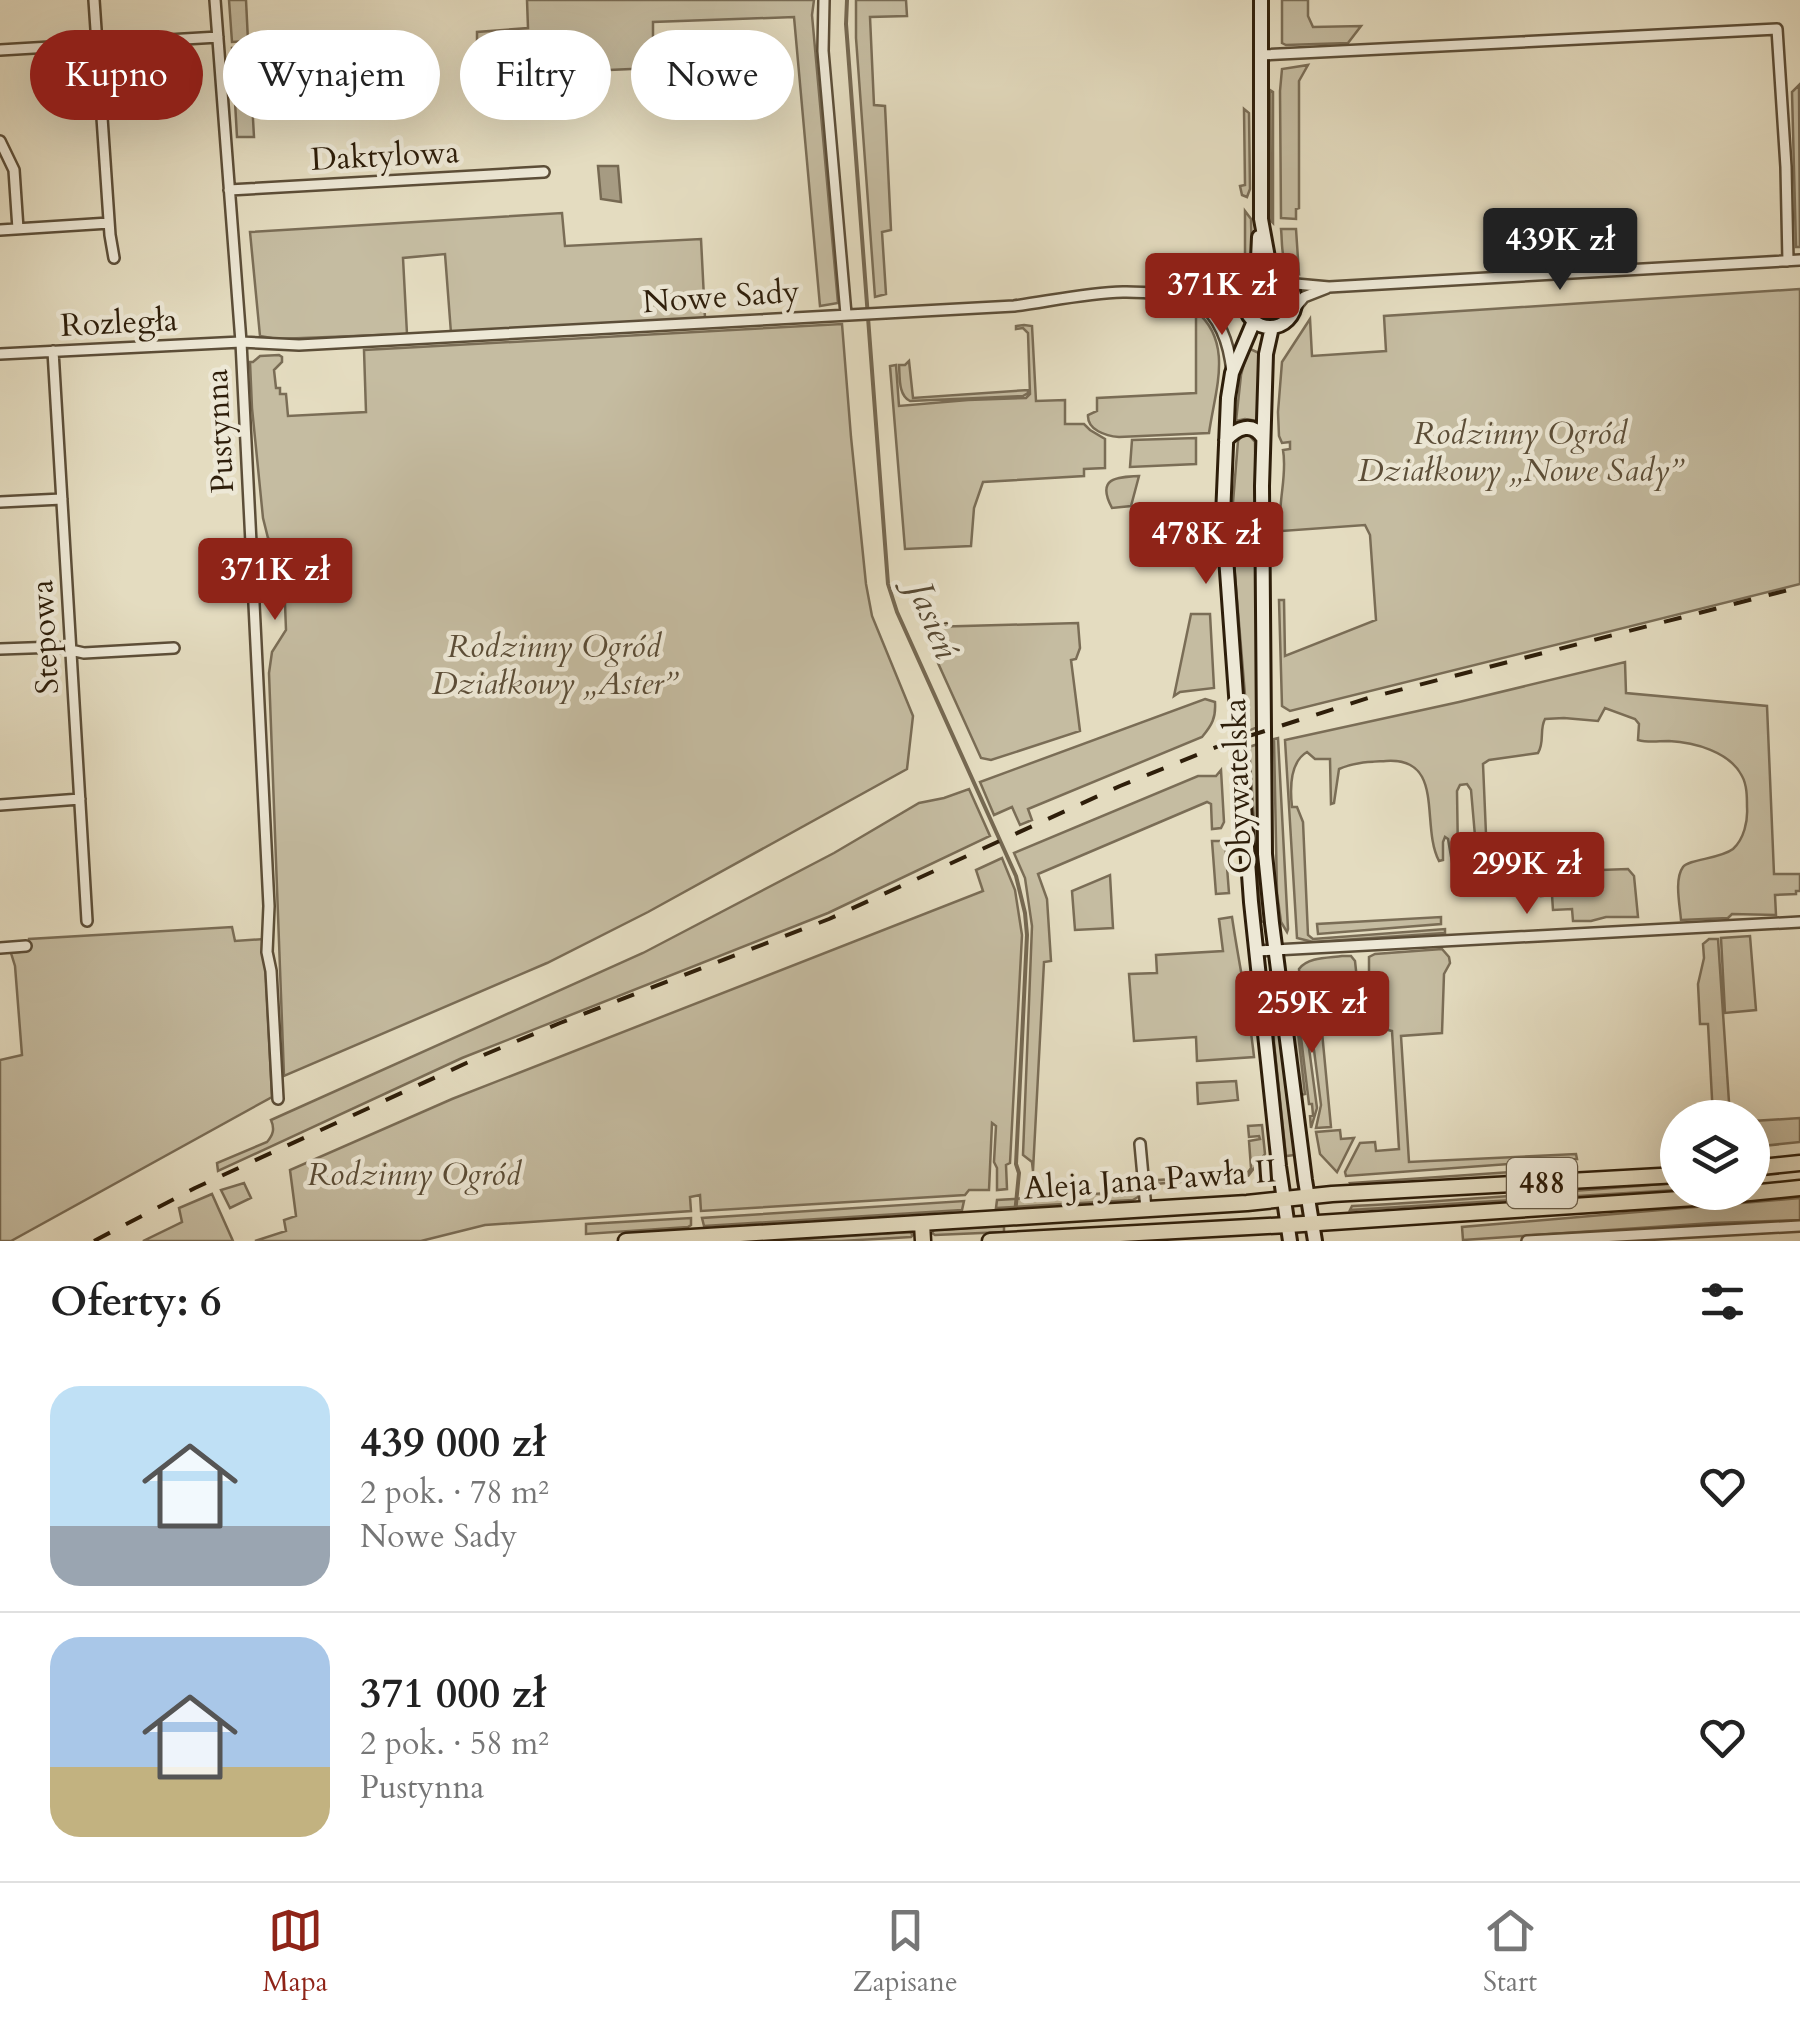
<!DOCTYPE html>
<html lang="pl">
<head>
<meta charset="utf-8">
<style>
	body { margin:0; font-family:Cardo,serif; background:#f2f2f2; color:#222; height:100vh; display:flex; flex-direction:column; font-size:38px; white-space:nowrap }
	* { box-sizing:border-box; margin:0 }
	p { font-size:32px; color:#767676 }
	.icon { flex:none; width:55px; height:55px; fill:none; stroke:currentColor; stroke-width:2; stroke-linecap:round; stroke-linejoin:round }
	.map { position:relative; height:1241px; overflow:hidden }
	.sheet { display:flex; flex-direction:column; background:#fff; flex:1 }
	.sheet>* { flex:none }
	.top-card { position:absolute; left:30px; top:30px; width:1000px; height:90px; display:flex; gap:20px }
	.fabs { position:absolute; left:1660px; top:1100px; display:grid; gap:20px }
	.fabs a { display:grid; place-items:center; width:110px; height:110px; border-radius:50%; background:#fff; box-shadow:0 10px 40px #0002; font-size:50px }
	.price { position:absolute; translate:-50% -85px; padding:0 22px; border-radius:10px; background:#8f2418; color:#fff; font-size:32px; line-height:65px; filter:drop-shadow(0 2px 5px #0008) }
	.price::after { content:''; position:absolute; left:50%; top:60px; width:30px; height:22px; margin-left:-15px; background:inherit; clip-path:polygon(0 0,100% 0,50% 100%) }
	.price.on { background:#222; color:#fff }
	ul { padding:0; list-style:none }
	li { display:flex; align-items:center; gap:30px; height:250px; padding:0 50px }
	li+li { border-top:2px solid #e0e0e0 }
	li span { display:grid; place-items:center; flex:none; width:280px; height:200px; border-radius:30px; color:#555 }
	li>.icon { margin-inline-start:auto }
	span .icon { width:120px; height:120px; fill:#fffc; stroke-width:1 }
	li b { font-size:42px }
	h2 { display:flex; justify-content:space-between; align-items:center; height:120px; padding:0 50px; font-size:42px }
	.chip { padding:0 35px; border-radius:45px; background:#fff; box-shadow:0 10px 40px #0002; font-size:35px; line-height:90px }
	.chip.on { background:#8f2418; color:#fff }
	.tabs { display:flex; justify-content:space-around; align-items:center; height:140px; border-top:2px solid #e0e0e0; background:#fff; font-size:28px; color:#767676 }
	.tabs a { display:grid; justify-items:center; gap:5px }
	.tabs .on { color:#8f2418 }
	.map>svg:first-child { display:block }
</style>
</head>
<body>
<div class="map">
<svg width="1800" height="1241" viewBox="0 0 1800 1241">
	<rect width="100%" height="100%" fill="#e4dcc0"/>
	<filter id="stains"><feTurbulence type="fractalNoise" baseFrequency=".002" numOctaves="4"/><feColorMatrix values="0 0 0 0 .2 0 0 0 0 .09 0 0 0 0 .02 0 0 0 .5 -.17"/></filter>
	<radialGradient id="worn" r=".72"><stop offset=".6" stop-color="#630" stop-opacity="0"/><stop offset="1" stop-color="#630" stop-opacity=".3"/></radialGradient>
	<path fill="#c5bca1" stroke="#7a6d56" stroke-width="2.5" d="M229,0H246L248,41L232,42Z
		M527,0H814L812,15L838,303L820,306L794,17L653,22V68L477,76V32L528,28Z
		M856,0H906L907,16L870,17L874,105L885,106L891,230L882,232L886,294L875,297L856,38Z
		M1282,0H1308V16L1313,27L1361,26L1348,43L1286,45L1282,43Z
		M249,47L254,137H237L232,48Z
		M1308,65L1299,81V208L1296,209V219L1281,218L1280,91L1282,69Z
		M1799,85L1800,247H1796L1792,92Z
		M1270,90L1273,92V223L1271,221Z
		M1244,109L1249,113L1250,189L1247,197L1242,195L1240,186L1245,185Z
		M1245,211L1251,219L1252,263L1245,275Z
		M562,213L565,246L701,239L705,318L451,333L445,254L403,258L407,334L277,339L260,336L250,232Z
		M1281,229H1296L1299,274C1279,268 1283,247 1281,229Z
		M1255 302a15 15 0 1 1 30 0a15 15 0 1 1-30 0Z
		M1800,289V584L1290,711L1282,706L1279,600H1284L1285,656L1376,620L1370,535L1365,525L1282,531C1276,505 1288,477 1283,450L1290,449V442L1282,443L1279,436L1278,412L1282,362L1310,319L1312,356L1386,351L1384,316Z
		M1196,311C1234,343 1215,390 1209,433L1119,437C1106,436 1087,430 1088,415L1097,411V398L1196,393Z
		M842,324L851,437L866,584L872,616L913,716L907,769L648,912L547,963L284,1076L269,673L272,652L286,630L283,552L268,538L263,518L252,408L250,362H253L260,356L279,355L282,357V362L274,370L276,388H280V394H286L288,416L366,412L364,350Z
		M1024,325L1032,326L1036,401L1065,400V424H1084L1090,430L1105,439V468L1084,469V476L983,482L974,508L971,546L905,549L890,366L896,365L899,406L968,400L1026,398L1030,394L1028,333L1023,328L1016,329V326Z
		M1248,348L1259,353V420L1258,421L1245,419L1236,421L1241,375Z
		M909,361L913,398L1028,390V393L1023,396L910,401C898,395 900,377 899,365H905Z
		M1248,434L1255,442L1258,727L1248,731L1231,527L1238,441L1242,435Z
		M1196,438V464L1130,467L1132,440Z
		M1139,476L1131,506L1112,508C1096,478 1116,477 1139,476Z
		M1191,614H1210L1214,688L1180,692L1174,696Z
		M1078,623L1080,648L1076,659L1071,660L1080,731L991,760L981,758L938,663L929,627Z
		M1625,662L1626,693L1767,706L1774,874H1800V891H1796V894L1775,895L1776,915L1732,914L1728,918L1681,920C1680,906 1674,879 1683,867C1689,859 1720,859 1733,849C1744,839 1748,821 1747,807C1747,797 1747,785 1742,776C1730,752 1694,742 1669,741C1658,741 1649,743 1638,740L1639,724L1635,719L1605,708L1598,721L1564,718L1545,719C1539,730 1545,742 1538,753L1489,760L1483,764L1486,834L1484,840L1477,841L1475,836L1471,790L1467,784L1460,785L1457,791L1458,855L1455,862H1452L1448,839L1445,837L1443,842V860L1439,861C1420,825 1446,757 1386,761C1370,762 1354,762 1339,769L1334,803L1331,804L1330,759H1315L1307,752C1290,762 1290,789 1292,807H1297L1303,822L1308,935L1313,939L1445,929V933L1313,942L1297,938L1285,740L1459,702Z
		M1205,699L1215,702C1216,718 1212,725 1202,737L1028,809L1032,820L1020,825L1012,807L994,815L980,782Z
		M1278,738L1288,929L1287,932L1281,922L1277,893L1274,739Z
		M1258,744V818L1266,923L1261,921L1249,747Z
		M1221,770L1224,822L1221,828L1212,829L1211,804L1207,802L1038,874L1047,899L1051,961L1044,962L1033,1171L1032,1162L1023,1155L1032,926L1025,878L1014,853L1198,776H1216Z
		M969,789L990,836L828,913L462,1058L218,1171L217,1163L267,1142C273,1135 275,1129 271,1120L643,953L834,853L919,803L944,798Z
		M1212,841H1225L1229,893L1216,894Z
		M1002,858L1015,890L1022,935L1010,1163L1006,1165L1007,1189L997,1190V1168L994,1162L996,1126L992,1123L989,1190H969L965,1195L701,1211L700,1195L690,1197L691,1211L485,1225L421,1241H255L286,1231L284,1220L296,1216L290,1170L452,1099L983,891L976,870Z
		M1628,869L1634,876L1638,917H1606L1591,921H1573L1572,909L1553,910L1552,895L1541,896L1542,884L1572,871Z
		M1110,875L1113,928L1075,930L1072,891Z
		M1232,917C1239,965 1249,1009 1254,1057L1197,1061L1196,1037L1134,1041L1129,974L1157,973L1156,955L1223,951L1219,919Z
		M1441,917V924L1318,934L1317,924Z
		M232,927L235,941L264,939L272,1097L11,1241H0V1060L22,1055L15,966L11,953L28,951L29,939Z
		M1750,936L1756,1010L1725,1013L1721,938Z
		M1709,939H1718L1730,1117H1713L1708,1024H1700L1698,984L1704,958L1703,944Z
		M1442,949L1449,957L1450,963L1444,974L1442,1033L1401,1036L1409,1162L1576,1154L1577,1159L1346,1176L1345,1172L1360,1143L1375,1142L1376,1151L1399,1149L1392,1031L1388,1030L1386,1003L1367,1004V1012L1361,1010L1369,992V957L1375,954Z
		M1342,956H1351L1355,961L1359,998L1351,1005L1320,1011L1331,1127L1316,1128L1321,1105L1314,1050L1304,1027L1299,969C1308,957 1328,958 1342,956Z
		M1287,989H1293L1305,1094L1301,1095Z
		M1273,994H1276L1295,1155L1286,1156L1274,1043Z
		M1300,1029L1309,1048L1317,1108L1311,1128L1310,1116L1313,1115L1312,1104H1309Z
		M1236,1081L1238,1100L1198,1104L1197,1083Z
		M1800,1118V1142L1753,1147V1121Z
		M1262,1125L1265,1154L1248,1176L1155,1184L1158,1180L1247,1174L1251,1168L1249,1141L1260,1139L1259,1136L1249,1137L1248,1126Z
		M1340,1130L1341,1139L1354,1138L1337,1172L1320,1154L1316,1132Z
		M1569,1168L1531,1176L1351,1185L1350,1183Z
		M244,1183L251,1198L230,1208L221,1190Z
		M1677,1183V1190L1350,1210L1352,1206C1461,1201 1569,1191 1677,1183Z
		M1140,1191L1138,1197L1133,1200L996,1208L997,1200Z
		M212,1194L233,1241H143L182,1222L179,1208Z
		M1800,1198V1220L1713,1223L1463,1240L1462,1227Z
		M964,1201L962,1210L704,1226L702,1218Z
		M691,1218V1225L688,1227L586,1234V1224Z
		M1004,1226V1232L935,1235L932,1233L934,1230Z
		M910,1232L913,1235L911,1237L841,1241H770Z"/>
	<path fill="#a69b82" stroke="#766952" stroke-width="2.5" d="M598,166H618L621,202L601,199Z"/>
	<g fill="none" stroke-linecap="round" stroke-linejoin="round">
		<path stroke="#766952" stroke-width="4" d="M847,0L846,24L888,584L897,612L1016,876L1025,913L1027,935L1016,1164L1019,1173L1015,1214"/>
		<defs>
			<path id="street" d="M94,0L110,235L114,258
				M215,0L241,342L269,906L267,952L271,971L278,1099
				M824,0L823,51L846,314
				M0,50L218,37
				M1261,55L1777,29L1786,167L1788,261
				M0,141L14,170L18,229
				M229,190L544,172
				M0,230L109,223
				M1285,283L1329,287L1800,260
				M1196,299C1220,317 1229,342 1232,372
				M1205,299L1245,309
				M1294,309L1304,297L1327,288
				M53,351L87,921
				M0,354L241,342L299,345L1014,306C1051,301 1086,293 1123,292C1165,291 1206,304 1248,290
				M0,502L62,499
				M0,649L57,647L84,653L174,648
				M0,805L80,799
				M0,948L26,946
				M1256,951L1800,922
				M1140,1144L1146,1209
				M1527,1241L1800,1226"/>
			<path id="secondary" d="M1261,0V219L1269,263L1277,279
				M1245 302a25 25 0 1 1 50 0a25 25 0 1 1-50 0Z
				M1257,281L1259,237
				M1254,321L1232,373L1228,398L1223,516L1251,902L1279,1166L1290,1241
				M1272,327L1266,354L1262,486L1265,854L1272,923L1305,1180L1315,1241
				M1226,440C1237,428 1252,421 1263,438"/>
			<path id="primary" d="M1752,1168L1800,1163
				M922,1223L923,1241
				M626,1241L1247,1203L1332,1194L1678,1175
				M990,1241L1288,1225L1710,1197L1800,1188"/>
		</defs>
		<use href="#street" stroke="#5c4e38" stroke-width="14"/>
		<use href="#secondary" stroke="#2e1e0a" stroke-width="18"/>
		<use href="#primary" stroke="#2e1e0a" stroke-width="19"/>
		<use href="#street" stroke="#ede8d6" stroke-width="9"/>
		<use href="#secondary" stroke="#ede8d6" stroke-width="12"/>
		<use href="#primary" stroke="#e4dcc0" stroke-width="14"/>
		<path stroke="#2e1e0a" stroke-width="4" stroke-dasharray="18 18" stroke-linecap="butt" d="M94,1241L195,1188L486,1054L560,1023L829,919L1120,786L1224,744L1368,698L1800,587"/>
	</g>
	<g text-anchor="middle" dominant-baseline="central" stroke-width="9" stroke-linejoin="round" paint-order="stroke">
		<rect fill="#ede8d6" stroke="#675b47" stroke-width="2.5" x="1507" y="1158" width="70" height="50" rx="8"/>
		<g font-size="30" font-weight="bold" fill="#2e1e0a">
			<text x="1542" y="1183">488</text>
		</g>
		<g font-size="32" fill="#2e1e0a" stroke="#ede8d6">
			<text transform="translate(385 156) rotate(-3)">Daktylowa</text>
			<text transform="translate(721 297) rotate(-4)">Nowe Sady</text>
			<text transform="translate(119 323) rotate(-3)">Rozległa</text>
			<text transform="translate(220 431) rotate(-93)">Pustynna</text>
			<text transform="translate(45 637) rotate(-93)">Stepowa</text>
			<text transform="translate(1238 786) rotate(-92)">Obywatelska</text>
			<text transform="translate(1150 1180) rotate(-4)">Aleja Jana Pawła II</text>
		</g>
		<g font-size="32" font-style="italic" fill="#5b4d37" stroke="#ede8d6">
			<text x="1520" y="434">Rodzinny Ogród<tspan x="1520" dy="37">Działkowy „Nowe Sady”</tspan></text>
			<text x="554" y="647">Rodzinny Ogród<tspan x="554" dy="37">Działkowy „Aster”</tspan></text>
			<text x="414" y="1175">Rodzinny Ogród</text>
		</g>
		<g font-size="35" font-style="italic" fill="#584a34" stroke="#ede8d6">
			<text transform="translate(933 620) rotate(68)">Jasień</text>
		</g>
	</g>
	<rect width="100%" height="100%" filter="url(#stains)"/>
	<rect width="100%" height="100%" fill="url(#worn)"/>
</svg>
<div class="fabs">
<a><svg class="icon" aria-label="layers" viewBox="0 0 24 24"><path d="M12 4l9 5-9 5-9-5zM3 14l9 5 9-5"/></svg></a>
</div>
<b class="price on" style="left:1560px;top:293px">439K zł</b>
<b class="price" style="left:1222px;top:338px">371K zł</b>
<b class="price" style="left:1206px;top:587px">478K zł</b>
<b class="price" style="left:275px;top:623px">371K zł</b>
<b class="price" style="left:1527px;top:917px">299K zł</b>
<b class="price" style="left:1312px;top:1056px">259K zł</b>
<div class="top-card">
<a class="chip on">Kupno</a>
<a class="chip">Wynajem</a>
<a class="chip">Filtry</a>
<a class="chip">Nowe</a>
</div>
</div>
<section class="sheet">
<h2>Oferty: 6<svg class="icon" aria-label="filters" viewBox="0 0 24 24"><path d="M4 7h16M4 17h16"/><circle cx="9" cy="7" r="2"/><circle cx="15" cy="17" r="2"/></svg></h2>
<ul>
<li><span style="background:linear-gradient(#bfe0f5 70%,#9aa5b1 0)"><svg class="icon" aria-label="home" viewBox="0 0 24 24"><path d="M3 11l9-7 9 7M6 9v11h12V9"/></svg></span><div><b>439 000 zł</b><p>2 pok. · 78 m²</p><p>Nowe Sady</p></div><svg class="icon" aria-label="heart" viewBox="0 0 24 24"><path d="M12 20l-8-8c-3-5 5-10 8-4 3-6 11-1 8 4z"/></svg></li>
<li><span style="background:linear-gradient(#a9c7e8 65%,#c2b280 0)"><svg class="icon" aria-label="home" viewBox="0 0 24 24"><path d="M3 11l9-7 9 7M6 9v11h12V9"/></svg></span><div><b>371 000 zł</b><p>2 pok. · 58 m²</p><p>Pustynna</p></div><svg class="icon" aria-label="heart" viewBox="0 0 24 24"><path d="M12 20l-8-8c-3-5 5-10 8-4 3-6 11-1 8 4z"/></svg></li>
</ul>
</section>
<nav class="tabs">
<a class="on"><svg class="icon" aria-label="map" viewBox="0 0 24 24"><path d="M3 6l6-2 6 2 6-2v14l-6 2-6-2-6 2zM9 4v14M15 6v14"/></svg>Mapa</a>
<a><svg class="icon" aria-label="saved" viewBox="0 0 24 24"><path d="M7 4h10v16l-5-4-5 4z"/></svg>Zapisane</a>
<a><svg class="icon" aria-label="home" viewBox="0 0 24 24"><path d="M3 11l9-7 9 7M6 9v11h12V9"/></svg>Start</a>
</nav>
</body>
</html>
